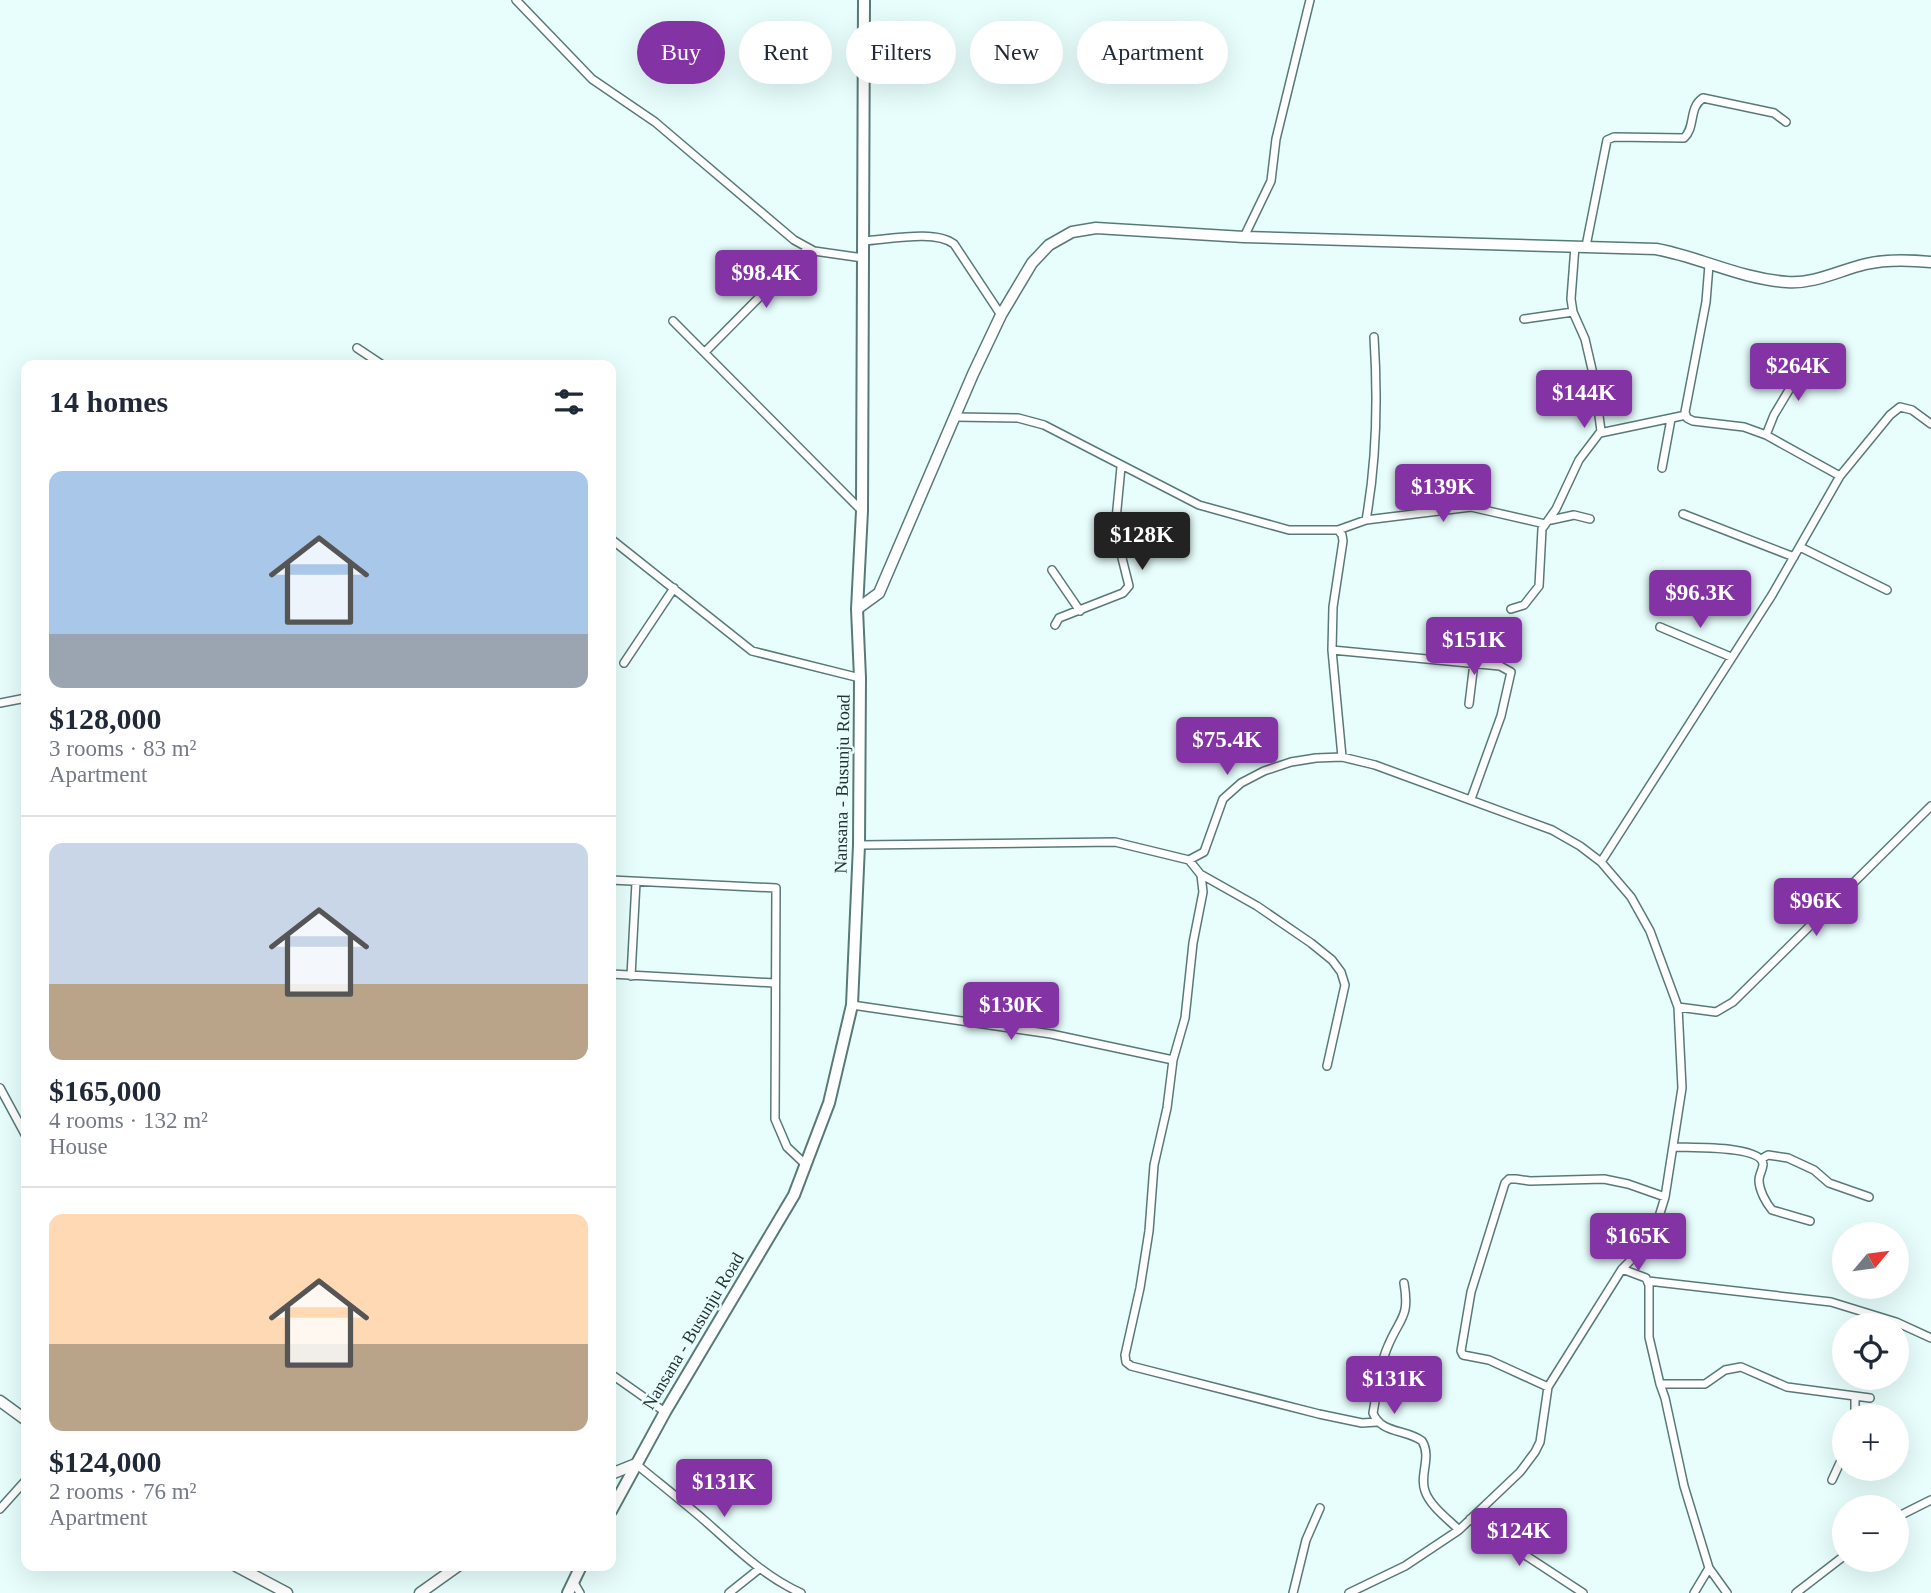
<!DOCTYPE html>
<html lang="en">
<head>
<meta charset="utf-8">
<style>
	body { margin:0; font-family:"Times New Roman",serif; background:#f2f2f3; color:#1f2937; height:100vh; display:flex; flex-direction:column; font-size:26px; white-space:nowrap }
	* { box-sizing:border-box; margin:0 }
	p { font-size:23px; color:#747a83 }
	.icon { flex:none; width:38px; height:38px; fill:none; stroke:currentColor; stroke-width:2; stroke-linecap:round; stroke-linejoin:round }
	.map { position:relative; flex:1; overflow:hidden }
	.details { position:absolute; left:21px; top:360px; width:595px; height:1211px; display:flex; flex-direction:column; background:#fff; border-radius:14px; box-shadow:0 7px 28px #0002 }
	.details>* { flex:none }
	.banner { position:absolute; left:637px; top:21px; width:665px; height:63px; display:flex; gap:14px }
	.needle { width:46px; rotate:61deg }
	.tools { position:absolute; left:1832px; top:1222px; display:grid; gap:14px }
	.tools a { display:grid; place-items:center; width:77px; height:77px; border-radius:50%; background:#fff; box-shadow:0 7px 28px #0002; font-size:35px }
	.price { position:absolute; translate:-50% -60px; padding:0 16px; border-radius:7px; background:#8333a3; color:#fff; font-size:23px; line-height:46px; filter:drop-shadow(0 2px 4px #0008) }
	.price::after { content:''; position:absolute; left:50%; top:42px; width:21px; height:16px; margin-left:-10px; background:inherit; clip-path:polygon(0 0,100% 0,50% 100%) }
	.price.selected { background:#222; color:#fff }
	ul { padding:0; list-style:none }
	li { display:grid; align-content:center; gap:14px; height:371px; padding:0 28px }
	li+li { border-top:2px solid #e0e1e3 }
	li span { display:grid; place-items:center; height:217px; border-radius:14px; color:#555 }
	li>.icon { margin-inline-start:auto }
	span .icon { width:126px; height:126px; fill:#fffc; stroke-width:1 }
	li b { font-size:30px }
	h2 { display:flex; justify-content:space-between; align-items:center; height:84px; padding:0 28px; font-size:30px }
	.pill { padding:0 24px; border-radius:32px; background:#fff; box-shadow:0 7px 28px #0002; font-size:24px; line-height:63px }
	.pill.selected { background:#8333a3; color:#fff }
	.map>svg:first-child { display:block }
</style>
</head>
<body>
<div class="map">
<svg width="1931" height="1593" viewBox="0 0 1931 1593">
	<rect width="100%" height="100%" fill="#e7fefc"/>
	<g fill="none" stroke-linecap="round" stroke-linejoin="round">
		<defs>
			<path id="street" d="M516,0L592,79L655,122L794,240L814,251L863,258
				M1244,237L1271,181L1276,139L1310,0
				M863,241C887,240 935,229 954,244L1001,315
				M1586,246L1607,140L1614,137L1684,138C1696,127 1688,108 1703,98L1774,113L1786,122
				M1524,319L1573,312
				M673,321L862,511
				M357,348L384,366
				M705,352L808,248
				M955,417L1018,418L1044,425L1199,505L1289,530H1338L1342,535L1343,541L1333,607L1332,650L1342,757
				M1600,433L1686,415
				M1766,435L1774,415L1807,360
				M1662,468L1671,419
				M1840,476L1890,415L1900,407L1912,410L1931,424
				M1683,514L1794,557
				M1366,520C1377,459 1378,399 1374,337
				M1551,520L1574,515L1590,519
				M1338,530L1366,520L1471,507L1545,524
				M611,539L752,651L860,678
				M1800,547L1887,590
				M1052,570L1080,611
				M1511,609L1524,605L1539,586L1542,529L1556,509L1579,460L1601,431L1594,378L1585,339L1573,312L1571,299L1575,246
				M1055,625L1059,618L1123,593L1129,586L1115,530L1121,467
				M1660,627L1731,657
				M1332,650L1500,666L1511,672L1501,716L1471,799
				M624,663L674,588
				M0,703L26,698
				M1469,704L1474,663
				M859,845L1115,842L1189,860L1204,852L1223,799L1241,783L1264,771L1291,762L1316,758L1342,757L1375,765L1552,830L1580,846L1601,862L1631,897L1650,931L1678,1007L1682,1088L1665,1197L1657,1223L1646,1245L1622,1269L1548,1387L1540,1442L1535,1452L1520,1472L1459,1530L1405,1566L1349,1593
				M1189,860L1201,875L1203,892L1193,943L1185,1018L1173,1060L1167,1108L1154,1165L1149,1231L1140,1288L1125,1355L1126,1362L1131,1366L1319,1414L1362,1423L1377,1422
				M1601,862L1772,595L1840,476L1766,435L1744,427L1693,421L1687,418L1685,412L1706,302L1709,265
				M1202,875L1257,906L1311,943L1332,960L1341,972L1345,985L1327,1066
				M611,880L776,888L775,1119L787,1147L806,1165
				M611,974L774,983
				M631,976L636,882
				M852,1005L1051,1034L1173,1060
				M1678,1007L1716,1012L1733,1002L1931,806
				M0,1088L26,1136
				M1674,1147C1689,1148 1761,1145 1763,1164C1763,1169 1759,1175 1759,1180C1759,1190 1766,1203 1772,1210L1810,1221
				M1761,1159L1768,1155L1788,1158L1814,1170L1829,1183L1869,1197
				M1622,1269L1646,1278L1649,1285V1337L1660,1384L1665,1398L1684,1486L1709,1568L1727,1593
				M1648,1281L1831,1302L1896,1322L1931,1338
				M1404,1283C1410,1318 1400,1317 1388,1346C1379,1366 1377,1392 1373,1413C1381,1434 1406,1429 1422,1441C1432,1457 1419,1475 1425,1491C1430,1506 1448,1519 1459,1530
				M611,1374L665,1412
				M1660,1384H1705L1725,1370L1741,1367L1787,1387L1870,1398
				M1548,1387L1489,1360L1463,1355L1461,1351L1471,1292L1505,1183L1509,1179H1516L1530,1181L1604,1179L1628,1184L1665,1197
				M1855,1416V1397
				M636,1464C659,1483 682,1501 704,1520C735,1547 763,1576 801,1593
				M1832,1480L1844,1454
				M0,1509L26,1480
				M1897,1517L1931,1500
				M1470,1519L1583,1593
				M573,1581L580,1593
				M729,1593L759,1569
				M1293,1593L1306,1540L1320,1508
				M1694,1593L1709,1568
				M1796,1593L1844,1556"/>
			<path id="secondary" d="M857,609L879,593L973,374L1001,315L1032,263L1049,245L1072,232L1096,228L1244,237L1656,249C1700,257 1741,279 1787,282C1815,284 1840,270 1866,264C1887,259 1910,260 1931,262
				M0,1401L26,1420
				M611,1474L636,1464
				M236,1566L287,1593
				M420,1593L458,1566"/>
			<path id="primary" d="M611,1511L665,1412L794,1195L829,1103L852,1005L859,845L860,678L857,609L862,511L864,0
				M568,1593L581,1566"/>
		</defs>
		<use href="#street" stroke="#587a77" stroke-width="10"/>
		<use href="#secondary" stroke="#587a77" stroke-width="13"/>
		<use href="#primary" stroke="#587a77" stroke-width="14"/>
		<use href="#street" stroke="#fff" stroke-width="7"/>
		<use href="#secondary" stroke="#fff" stroke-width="10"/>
		<use href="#primary" stroke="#fff" stroke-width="10"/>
	</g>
	<g text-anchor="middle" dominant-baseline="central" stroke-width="5" stroke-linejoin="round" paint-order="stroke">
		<g font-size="18" fill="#253433" stroke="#e7fefc">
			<text transform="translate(842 784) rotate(-89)">Nansana - Busunju Road</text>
			<text transform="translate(693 1331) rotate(-59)">Nansana - Busunju Road</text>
		</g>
	</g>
</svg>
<div class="tools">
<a><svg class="needle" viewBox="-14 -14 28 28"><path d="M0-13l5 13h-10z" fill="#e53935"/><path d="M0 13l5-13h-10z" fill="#747a83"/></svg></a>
<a><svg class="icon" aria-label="locate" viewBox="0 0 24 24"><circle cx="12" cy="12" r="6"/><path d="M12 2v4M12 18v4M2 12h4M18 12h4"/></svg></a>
<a>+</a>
<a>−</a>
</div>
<b class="price" style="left:766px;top:310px">$98.4K</b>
<b class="price" style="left:1798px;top:403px">$264K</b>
<b class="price" style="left:1584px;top:430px">$144K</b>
<b class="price" style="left:1443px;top:524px">$139K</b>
<b class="price selected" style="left:1142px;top:572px">$128K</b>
<b class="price" style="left:1700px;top:630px">$96.3K</b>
<b class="price" style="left:1474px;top:677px">$151K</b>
<b class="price" style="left:1227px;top:777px">$75.4K</b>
<b class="price" style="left:1816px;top:938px">$96K</b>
<b class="price" style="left:1011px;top:1042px">$130K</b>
<b class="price" style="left:1638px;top:1273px">$165K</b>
<b class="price" style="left:1394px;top:1416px">$131K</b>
<b class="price" style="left:724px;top:1519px">$131K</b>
<b class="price" style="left:1519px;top:1568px">$124K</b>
<div class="banner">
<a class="pill selected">Buy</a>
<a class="pill">Rent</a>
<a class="pill">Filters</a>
<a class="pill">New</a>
<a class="pill">Apartment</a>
</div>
<section class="details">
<h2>14 homes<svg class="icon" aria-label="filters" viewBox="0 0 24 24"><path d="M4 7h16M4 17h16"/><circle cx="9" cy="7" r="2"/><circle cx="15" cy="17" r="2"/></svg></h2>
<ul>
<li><span style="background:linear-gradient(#a9c7e8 75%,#9aa5b1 0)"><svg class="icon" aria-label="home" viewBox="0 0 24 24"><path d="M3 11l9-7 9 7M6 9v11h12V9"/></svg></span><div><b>$128,000</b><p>3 rooms · 83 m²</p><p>Apartment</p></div></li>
<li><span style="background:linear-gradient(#c9d6e8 65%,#b9a48a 0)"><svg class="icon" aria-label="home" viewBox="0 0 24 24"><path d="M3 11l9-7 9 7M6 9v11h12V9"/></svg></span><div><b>$165,000</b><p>4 rooms · 132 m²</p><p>House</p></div></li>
<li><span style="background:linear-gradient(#ffd9b3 60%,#b9a48a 0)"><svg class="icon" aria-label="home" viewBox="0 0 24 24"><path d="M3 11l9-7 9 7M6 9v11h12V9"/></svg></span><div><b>$124,000</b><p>2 rooms · 76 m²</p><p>Apartment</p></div></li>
</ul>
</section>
</div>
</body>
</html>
